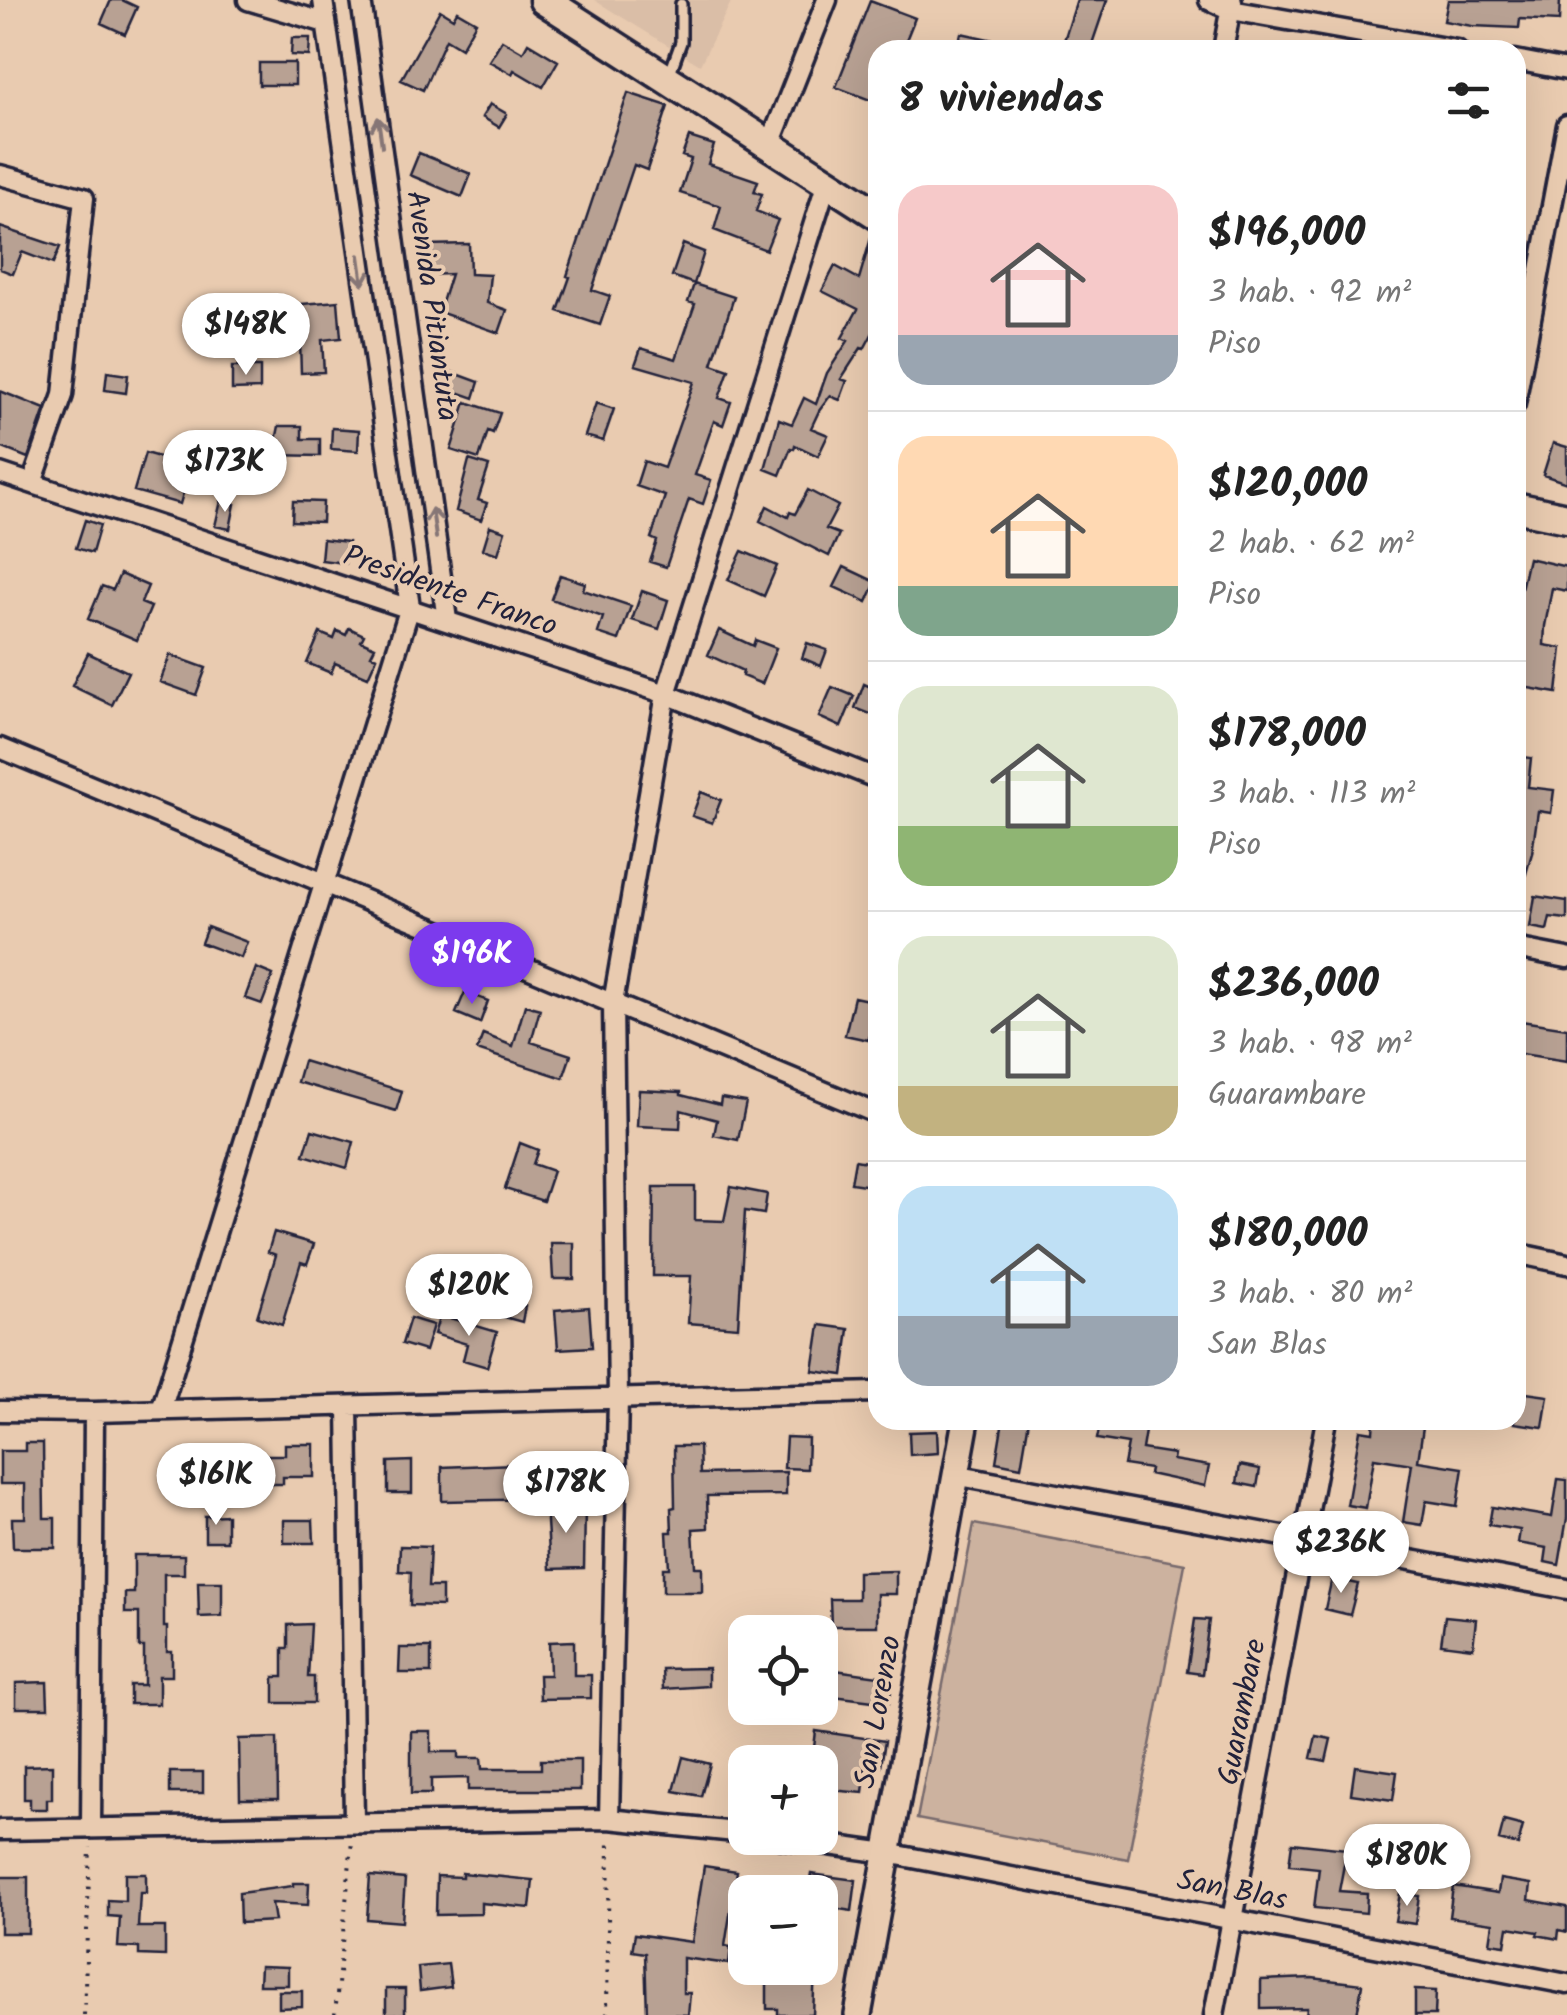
<!DOCTYPE html>
<html lang="es">
<head>
<meta charset="utf-8">
<style>
	body { margin:0; font-family:Kalam,sans-serif; background:#f6f6f6; color:#222; height:100vh; display:flex; flex-direction:column; font-size:38px; white-space:nowrap }
	* { box-sizing:border-box; margin:0 }
	p { font-size:32px; color:#767676 }
	.icon { flex:none; width:55px; height:55px; fill:none; stroke:currentColor; stroke-width:2; stroke-linecap:round; stroke-linejoin:round }
	.map { position:relative; flex:1; overflow:hidden }
	.side { position:absolute; left:868px; top:40px; width:658px; height:1390px; display:flex; flex-direction:column; background:#fff; border-radius:30px; box-shadow:0 10px 40px #0002 }
	.side>* { flex:none }
	.fabs { position:absolute; left:728px; top:1615px; display:grid; gap:20px }
	.fabs a { display:grid; place-items:center; width:110px; height:110px; border-radius:20px; background:#fff; box-shadow:0 10px 40px #0002; font-size:50px }
	.price { position:absolute; translate:-50% -85px; padding:0 22px; border-radius:35px; background:#fff; color:#222; font-size:32px; line-height:65px; filter:drop-shadow(0 2px 5px #0008) }
	.price::after { content:''; position:absolute; left:50%; top:60px; width:30px; height:22px; margin-left:-15px; background:inherit; clip-path:polygon(0 0,100% 0,50% 100%) }
	.price.on { background:#7c3aed; color:#fff }
	ul { padding:0; list-style:none }
	li { display:flex; align-items:center; gap:30px; height:250px; padding:0 30px }
	li+li { border-top:2px solid #e0e0e0 }
	li span { display:grid; place-items:center; flex:none; width:280px; height:200px; border-radius:30px; color:#555 }
	li>.icon { margin-inline-start:auto }
	span .icon { width:120px; height:120px; fill:#fffc; stroke-width:1 }
	li b { font-size:42px }
	h2 { display:flex; justify-content:space-between; align-items:center; height:120px; padding:0 30px; font-size:42px }
	.map>svg:first-child { display:block }
</style>
</head>
<body>
<div class="map">
<svg width="1567" height="2015" viewBox="0 0 1567 2015">
	<rect width="100%" height="100%" fill="#e9cbb0"/>
	<filter id="ink" filterUnits="userSpaceOnUse"><feTurbulence type="fractalNoise" baseFrequency=".01" numOctaves="2"/><feDisplacementMap in="SourceGraphic" scale="20" xChannelSelector="R" yChannelSelector="G"/><feConvolveMatrix kernelMatrix="1 2 1 2 8 2 1 2 1" color-interpolation-filters="sRGB"/></filter>
	<g filter="url(#ink)">
		<path fill="#dabea7" d="M594,0H732L700,65Z"/>
		<path fill="#ccb29f" stroke="#776a6d" stroke-width="2.5" d="M974,1524L1185,1564L1128,1859L917,1819Z"/>
		<path fill="#b8a193" stroke="#22223b" stroke-width="2.5" d="M111,0H122L137,7L125,34L101,23Z
			M1077,0H1107L1090,50L1062,47Z
			M1448,0H1560L1559,21L1520,19L1519,28L1472,26L1444,21Z
			M870,1L915,18L902,50H878V103L836,87Z
			M440,10L453,18L457,11L476,22L461,48L446,39L423,90L401,80Z
			M961,33L1007,43V50H957Z
			M292,38H310L309,56L291,55Z
			M502,40L523,52L528,43L558,61L543,87L514,70L512,74L489,61Z
			M259,63H295V85H259Z
			M628,93L668,106L647,170L634,165L592,290L610,296L600,325L558,311L570,277L567,276Z
			M490,104L507,114L499,127L482,117Z
			M689,137L714,145L708,164L758,181L754,192L762,194L756,211L778,220L766,250L714,230L721,206L680,193L691,159L682,156Z
			M419,153L471,174L462,197L410,175Z
			M0,227L60,247L53,264L22,252L13,274L0,269Z
			M873,231L878,232V323L864,349L861,348L841,379L847,381L840,400L830,396L819,411L811,428L828,435L818,456L795,445L794,449L791,448L780,475L765,469L779,419L792,424L804,398L816,404L827,373L848,341L842,338L858,309L822,291L835,266L859,279Z
			M469,244L470,274L490,275L487,303L507,310L499,333L439,312L451,274L426,275L425,245Z
			M683,244L704,252L694,284L672,276Z
			M694,284L734,297L712,364L729,370L719,398L731,402L723,425L714,421L695,475L711,480L703,504L689,499L666,567L650,562L657,541L651,538L665,496L636,486L644,461L664,468L694,382L635,365L641,348L676,359L695,304L688,302Z
			M338,301L341,338L322,340L324,372L301,373L300,342H293L290,305Z
			M232,367H260V389L232,390Z
			M449,371L479,382L474,398L443,387Z
			M107,372L128,375L126,393L105,390Z
			M0,391L45,409L28,458L0,447Z
			M466,402L500,413L493,433L488,431L479,459L451,450Z
			M596,403L614,409L603,441L585,436Z
			M279,426H302V439H320V456L273,455Z
			M332,428L359,430L358,451L331,449Z
			M212,437L232,444L225,464L206,457Z
			M1553,443L1567,447V483L1543,475Z
			M145,453L191,466L180,504L134,491Z
			M469,460L489,466L478,500L487,503L481,520L456,511Z
			M808,490L838,506L826,529L839,534L829,556L760,521L767,506L788,517L790,512L795,514Z
			M221,501L235,504L230,529L215,526Z
			M293,501L323,502L322,522L292,521Z
			M85,520L100,525L92,553L76,548Z
			M490,526L505,531L498,554L483,549Z
			M323,539L348,542L345,563L321,560Z
			M742,551L777,566L764,596L728,580Z
			M1528,558L1567,567V591L1552,588L1545,626L1544,645L1562,648L1557,693L1517,686L1522,657L1515,656L1517,607Z
			M844,567L876,582L867,602L834,587Z
			M120,574L148,586L141,603L151,607L137,640L88,619L102,586L113,590Z
			M560,575L585,583L583,590L631,606L619,640L598,633L603,617L551,599Z
			M642,591L668,600L659,629L632,620Z
			M349,628L364,635L361,641L375,647L371,655L377,657L368,677L335,663L331,673L307,663L320,633L334,639L337,631L346,635Z
			M719,630L753,646L755,640L776,648L762,684L742,676L743,671L708,655Z
			M807,643L827,650L821,666L802,658Z
			M88,653L128,672L112,705L72,686Z
			M170,655L206,668L196,695L160,682Z
			M864,684L878,690V717L855,708Z
			M832,687L854,696L841,727L819,717Z
			M1515,756L1531,758L1528,787L1554,790L1551,813L1538,811L1532,853L1519,898L1515,897Z
			M701,792L721,800L712,823L692,816Z
			M1535,896L1567,901V919L1550,917L1547,930L1530,927Z
			M207,927L247,942L241,958L201,943Z
			M256,968L273,975L262,1004L245,998Z
			M465,992L488,1001L480,1023L456,1013Z
			M854,997L877,1002L868,1040L845,1035Z
			M525,1005L540,1009L531,1042L571,1055L563,1078L477,1050L483,1034L513,1046Z
			M1515,1020L1567,1028V1061L1515,1053Z
			M303,1061L402,1091L396,1111L297,1082Z
			M639,1090L681,1092V1095L720,1105L721,1098L746,1102L738,1140L714,1135L717,1120L681,1110L680,1128L637,1126Z
			M312,1130L354,1142L347,1168L304,1155Z
			M520,1143L538,1150L533,1164L553,1171L543,1201L505,1189Z
			M855,1160L878,1164V1187L851,1183Z
			M654,1187H695V1220L724,1221L731,1187L767,1194L764,1214L745,1211L738,1327L688,1323L691,1276H653Z
			M274,1232L314,1244L307,1264L301,1262L282,1325L257,1317L276,1255L268,1252Z
			M551,1243H574V1279H553Z
			M495,1297L525,1306L522,1322L490,1313Z
			M589,1307L592,1347L558,1349L555,1310Z
			M440,1315L497,1332L487,1367L463,1360L467,1344L434,1334Z
			M410,1318L433,1325L425,1351L402,1344Z
			M820,1325L849,1329L843,1375L813,1371Z
			M1519,1392L1548,1396L1543,1427L1514,1423Z
			M1003,1420H1029L1021,1467L996,1462Z
			M1101,1420H1124L1123,1427L1145,1431L1142,1449L1174,1454L1173,1460L1209,1466L1205,1486L1149,1474L1150,1469L1124,1465L1128,1444L1097,1439Z
			M1374,1420H1424L1418,1461L1463,1468L1457,1506L1426,1501L1422,1525L1403,1522L1412,1464L1374,1458L1366,1508L1347,1505L1360,1430L1373,1432Z
			M937,1431L938,1453L910,1455L909,1432Z
			M786,1437L808,1438L807,1469L784,1468Z
			M25,1443H43L44,1518H55V1548H13L12,1518H25V1484H0V1451H25Z
			M285,1444H314V1477H283V1484H254V1455H285Z
			M674,1446H699L700,1474L786,1472V1495L707,1496L708,1528L693,1529L695,1567H702V1592H663V1568H669L667,1532H672L671,1508L675,1507Z
			M173,1456H201V1502H174Z
			M412,1461V1493H388V1462Z
			M541,1463L542,1499L442,1501V1467Z
			M1240,1465L1260,1469L1257,1487L1237,1483Z
			M1558,1479L1567,1480V1518L1559,1565L1545,1562L1547,1548L1518,1543L1520,1530L1489,1525L1492,1507L1552,1517Z
			M546,1505L585,1506L584,1568L550,1569Z
			M227,1515V1541H205V1516Z
			M284,1520H313L314,1543H284Z
			M400,1546L430,1547L428,1587H442V1606L410,1605L411,1572L399,1571Z
			M134,1555H184V1574H164V1627H167V1652H172V1676H159V1704H130V1685H144V1647H139V1613H125V1593H134Z
			M896,1571V1594H877V1626H831L830,1599H858V1572Z
			M1332,1578L1358,1584L1350,1615L1325,1609Z
			M198,1582H222V1616L199,1617Z
			M1445,1616L1476,1619L1473,1648L1441,1644Z
			M1195,1619L1209,1620L1202,1674L1187,1672Z
			M311,1624L308,1677H314V1703H274V1677H283V1648H288V1625Z
			M574,1641V1675H591V1698L540,1699L539,1675H550L549,1642Z
			M400,1648H431V1673H399Z
			M708,1668V1686L663,1689L662,1669Z
			M828,1669L893,1678L889,1703L825,1695Z
			M47,1682L48,1708H16V1683Z
			M411,1731H431V1752H458V1758H481L482,1769H541V1760H580V1790H468V1778L431,1779V1794H411Z
			M816,1731L885,1741L881,1766L866,1764L863,1793L820,1789L822,1758L813,1756Z
			M1316,1736L1331,1739L1326,1761L1311,1758Z
			M277,1738L278,1799H240L239,1739Z
			M683,1757L710,1764L701,1796L674,1791Z
			M52,1765V1799H47V1809H30V1799H24V1766Z
			M1355,1766L1397,1772L1393,1800L1351,1794Z
			M170,1772H203V1793H170Z
			M1504,1821L1523,1826L1518,1845L1499,1840Z
			M1292,1843L1347,1849L1339,1891L1367,1893L1366,1913L1314,1908L1319,1868L1289,1865Z
			M704,1866L737,1871L725,1946L731,1947L729,1964L683,1958V1993H690L688,2015L647,2014L645,1953L632,1951L635,1934L692,1942Z
			M462,1873L533,1880L530,1908L481,1903V1914L436,1915L437,1876L462,1877Z
			M125,1874H146V1893H140L138,1927H165V1956L139,1955V1948L118,1947L120,1917L108,1916V1900L125,1901Z
			M811,1874L856,1880L852,1911L820,1906V1892H808Z
			M370,1876L405,1879L402,1922L367,1919Z
			M0,1877H28V1933H0Z
			M1500,1879L1531,1884L1529,1900L1567,1907V1932L1559,1930L1558,1939L1537,1935L1538,1932L1508,1927L1505,1945L1490,1943L1493,1923L1449,1917L1453,1886L1498,1893Z
			M293,1883H309L308,1905L272,1903L275,1921L240,1923L239,1893L293,1886Z
			M1400,1893L1419,1896L1415,1924L1395,1921Z
			M448,1964L451,1987L420,1991L418,1967Z
			M260,1966L288,1967V1985H259Z
			M767,1968H815L813,2015H778V2009H767Z
			M1312,1978L1362,1984L1357,2015H1306L1307,2008L1261,2009V1980Z
			M386,1989H405V2015H386Z
			M1415,1990L1436,1991L1435,2015H1415Z
			M279,1991H302V2007L279,2008Z"/>
		<g fill="none" stroke-linecap="round" stroke-linejoin="round">
			<defs>
				<path id="lane" d="M670,73L681,42V4"/>
				<path id="street" d="M248,0L326,23
					M361,0L447,620
					M1209,0L1231,10L1457,50
					M1223,50L1232,1
					M1515,60L1567,70
					M769,147L827,0
					M0,175L84,198L63,395L32,483
					M1515,404L1567,125
					M0,473L666,694L878,779
					M0,748L878,1114
					M1515,948L1567,958
					M1515,1253L1567,1264
					M348,1406L354,1821
					M161,1410L410,607L323,0
					M0,1411L94,1412L878,1392
					M954,1475L1567,1589
					M609,1819L618,1399L613,1003L666,694L827,182
					M91,1828L94,1412
					M0,1830L609,1819L745,1833
					M779,1838L887,1853L1567,1984
					M1214,2015L1326,1420"/>
				<path id="secondary" d="M858,2015L966,1420"/>
				<path id="primary" d="M544,0L878,215
					M1515,507L1567,518"/>
			</defs>
			<use href="#lane" stroke="#22223b" stroke-width="16"/>
			<use href="#street" stroke="#22223b" stroke-width="25"/>
			<use href="#secondary" stroke="#22223b" stroke-width="32"/>
			<use href="#primary" stroke="#22223b" stroke-width="35"/>
			<path stroke="#22223b" stroke-width="4" stroke-dasharray="2.5 8" stroke-linecap="butt" d="M84,2015L90,1847
				M335,2015L352,1841
				M607,2015L609,1838"/>
			<use href="#lane" stroke="#e9cbb0" stroke-width="9"/>
			<use href="#street" stroke="#e9cbb0" stroke-width="18"/>
			<use href="#secondary" stroke="#e9cbb0" stroke-width="25"/>
			<use href="#primary" stroke="#e9cbb0" stroke-width="28"/>
		</g>
		<defs><path id="oneway-shaft" d="M-6 0H5M1.5-3L5.5 0L1.5 3" fill="none" stroke-width="1.6" stroke-linecap="round" stroke-linejoin="round" transform="scale(2.5)"/></defs>
		<g stroke="#867676">
			<use href="#oneway-shaft" transform="translate(380 132) rotate(-98)"/>
			<use href="#oneway-shaft" transform="translate(361 270) rotate(82)"/>
			<use href="#oneway-shaft" transform="translate(434 523) rotate(-98)"/>
		</g>
	</g>
	<g text-anchor="middle" dominant-baseline="central" stroke-width="8" stroke-linejoin="round" paint-order="stroke">
		<g font-size="30" fill="#22223b" stroke="#e9cbb0">
			<text transform="translate(431 306) rotate(82)">Avenida Pitiantuta</text>
			<text transform="translate(450 592) rotate(19)">Presidente Franco</text>
			<text transform="translate(879 1712) rotate(-80)">San Lorenzo</text>
			<text transform="translate(1243 1712) rotate(-79)">Guarambare</text>
			<text transform="translate(1232 1891) rotate(11)">San Blas</text>
		</g>
	</g>
</svg>
<div class="fabs">
<a><svg class="icon" aria-label="locate" viewBox="0 0 24 24"><circle cx="12" cy="12" r="6"/><path d="M12 2v4M12 18v4M2 12h4M18 12h4"/></svg></a>
<a>+</a>
<a>−</a>
</div>
<b class="price" style="left:246px;top:378px">$148K</b>
<b class="price" style="left:225px;top:515px">$173K</b>
<b class="price on" style="left:472px;top:1007px">$196K</b>
<b class="price" style="left:469px;top:1339px">$120K</b>
<b class="price" style="left:216px;top:1528px">$161K</b>
<b class="price" style="left:566px;top:1536px">$178K</b>
<b class="price" style="left:1341px;top:1596px">$236K</b>
<b class="price" style="left:1407px;top:1909px">$180K</b>
<section class="side">
<h2>8 viviendas<svg class="icon" aria-label="filters" viewBox="0 0 24 24"><path d="M4 7h16M4 17h16"/><circle cx="9" cy="7" r="2"/><circle cx="15" cy="17" r="2"/></svg></h2>
<ul>
<li><span style="background:linear-gradient(#f6c9c9 75%,#9aa5b1 0)"><svg class="icon" aria-label="home" viewBox="0 0 24 24"><path d="M3 11l9-7 9 7M6 9v11h12V9"/></svg></span><div><b>$196,000</b><p>3 hab. · 92 m²</p><p>Piso</p></div></li>
<li><span style="background:linear-gradient(#ffd9b3 75%,#7fa58c 0)"><svg class="icon" aria-label="home" viewBox="0 0 24 24"><path d="M3 11l9-7 9 7M6 9v11h12V9"/></svg></span><div><b>$120,000</b><p>2 hab. · 62 m²</p><p>Piso</p></div></li>
<li><span style="background:linear-gradient(#dfe7d0 70%,#8fb573 0)"><svg class="icon" aria-label="home" viewBox="0 0 24 24"><path d="M3 11l9-7 9 7M6 9v11h12V9"/></svg></span><div><b>$178,000</b><p>3 hab. · 113 m²</p><p>Piso</p></div></li>
<li><span style="background:linear-gradient(#dfe7d0 75%,#c2b280 0)"><svg class="icon" aria-label="home" viewBox="0 0 24 24"><path d="M3 11l9-7 9 7M6 9v11h12V9"/></svg></span><div><b>$236,000</b><p>3 hab. · 98 m²</p><p>Guarambare</p></div></li>
<li><span style="background:linear-gradient(#bfe0f5 65%,#9aa5b1 0)"><svg class="icon" aria-label="home" viewBox="0 0 24 24"><path d="M3 11l9-7 9 7M6 9v11h12V9"/></svg></span><div><b>$180,000</b><p>3 hab. · 80 m²</p><p>San Blas</p></div></li>
</ul>
</section>
</div>
</body>
</html>
